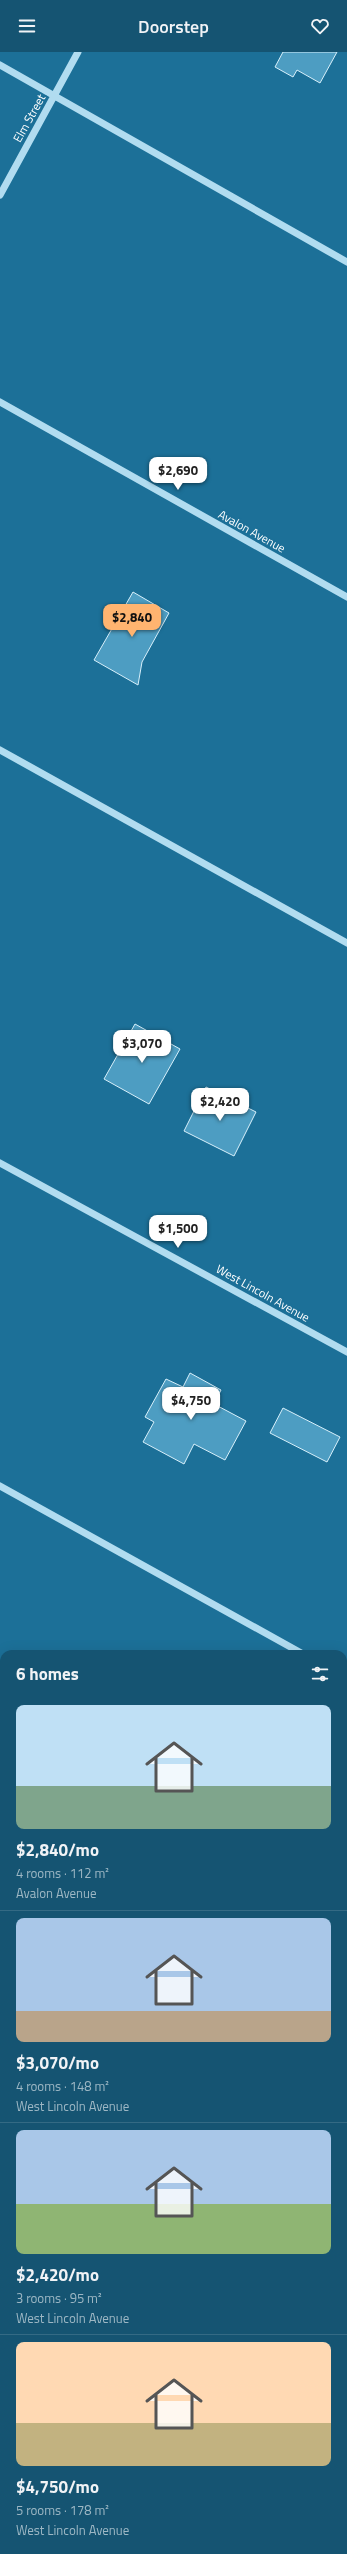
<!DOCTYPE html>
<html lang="en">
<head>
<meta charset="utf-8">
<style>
	body { margin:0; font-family:"Titillium Web",sans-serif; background:#225e7a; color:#f1f3f6; height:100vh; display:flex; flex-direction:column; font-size:15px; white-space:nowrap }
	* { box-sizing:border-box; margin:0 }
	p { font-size:13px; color:#9db7c4 }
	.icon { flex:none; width:22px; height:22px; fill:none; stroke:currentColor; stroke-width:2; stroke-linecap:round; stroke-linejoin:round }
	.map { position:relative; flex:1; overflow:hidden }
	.panel { position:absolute; left:0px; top:1598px; width:347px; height:904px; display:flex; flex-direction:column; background:#155472; border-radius:12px 12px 0 0; box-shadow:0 4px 16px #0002 }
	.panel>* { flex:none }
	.price { position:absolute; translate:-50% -34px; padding:0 9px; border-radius:8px; background:#fff; color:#222; font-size:13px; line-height:26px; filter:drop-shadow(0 1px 2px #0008) }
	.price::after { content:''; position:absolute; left:50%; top:24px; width:12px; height:9px; margin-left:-6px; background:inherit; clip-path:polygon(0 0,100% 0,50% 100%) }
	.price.on { background:#ffb470; color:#111 }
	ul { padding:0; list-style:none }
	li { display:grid; align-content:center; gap:8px; height:212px; padding:0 16px }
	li+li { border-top:1px solid #346a84 }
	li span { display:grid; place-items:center; height:124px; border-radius:8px; color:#555 }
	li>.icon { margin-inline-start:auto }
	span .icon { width:72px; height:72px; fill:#fffc; stroke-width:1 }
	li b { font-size:17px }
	h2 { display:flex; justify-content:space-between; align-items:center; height:48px; padding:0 16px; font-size:17px }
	header { display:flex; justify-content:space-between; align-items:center; height:52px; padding:0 16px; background:#155472; font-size:18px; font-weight:600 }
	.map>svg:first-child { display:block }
</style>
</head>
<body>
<header><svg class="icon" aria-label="menu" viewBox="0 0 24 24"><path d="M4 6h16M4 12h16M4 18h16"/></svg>Doorstep<svg class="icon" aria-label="heart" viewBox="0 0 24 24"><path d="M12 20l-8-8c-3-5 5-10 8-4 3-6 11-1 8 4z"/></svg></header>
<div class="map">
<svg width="347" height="2502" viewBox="0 0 347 2502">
	<rect width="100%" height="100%" fill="#1c7098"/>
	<path fill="#4d9dc2" stroke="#d8f0fb" d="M283,0H337L320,31L297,18L293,25L275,15Z
		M133,540L169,561L142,610L138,633L94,608Z
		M135,972L180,997L149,1052L104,1027Z
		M206,1035L256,1060L234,1104L184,1079Z
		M190,1321L221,1338L214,1352L246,1369L225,1408L194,1392L184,1412L143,1390L154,1370L145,1365L166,1327L183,1335Z
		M283,1356L340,1385L327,1410L270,1381Z
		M343,2039L347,2041V2106L343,2104Z
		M0,2198L4,2201V2263L0,2270Z
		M0,2496L10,2502H0Z"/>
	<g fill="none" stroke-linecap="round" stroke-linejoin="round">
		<path stroke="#b1dcf0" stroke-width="7" d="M0,13L347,210
			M0,143L78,0
			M0,350L347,545
			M0,698L347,891
			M0,1111L347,1300
			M0,1434L303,1602
			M343,1624L347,1627
			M0,1732L4,1734
			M343,1916L347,1919
			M0,2080L4,2082
			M343,2271L347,2273
			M343,2299L347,2292
			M343,2348L347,2350
			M0,2417L4,2419
			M157,2498L164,2502
			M234,2502L236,2498"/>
	</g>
	<g text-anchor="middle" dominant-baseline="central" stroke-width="3.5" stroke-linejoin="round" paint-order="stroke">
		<g font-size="12" fill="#fff" stroke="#1c7098">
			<text transform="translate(29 66) rotate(-61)">Elm Street</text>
			<text transform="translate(252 479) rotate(29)">Avalon Avenue</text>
			<text transform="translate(263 1241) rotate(29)">West Lincoln Avenue</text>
		</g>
	</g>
</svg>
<b class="price" style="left:178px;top:439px">$2,690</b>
<b class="price on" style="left:132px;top:586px">$2,840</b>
<b class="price" style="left:142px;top:1012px">$3,070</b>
<b class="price" style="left:220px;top:1070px">$2,420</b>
<b class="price" style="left:178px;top:1197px">$1,500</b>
<b class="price" style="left:191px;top:1369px">$4,750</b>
<section class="panel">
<h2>6 homes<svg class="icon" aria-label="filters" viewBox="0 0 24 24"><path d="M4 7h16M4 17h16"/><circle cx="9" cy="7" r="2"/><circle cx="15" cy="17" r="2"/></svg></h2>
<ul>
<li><span style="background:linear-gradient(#bfe0f5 65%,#7fa58c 0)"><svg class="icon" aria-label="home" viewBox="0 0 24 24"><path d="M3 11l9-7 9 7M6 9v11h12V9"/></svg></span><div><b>$2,840/mo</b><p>4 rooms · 112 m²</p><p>Avalon Avenue</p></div></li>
<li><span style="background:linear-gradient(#a9c7e8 75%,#b9a48a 0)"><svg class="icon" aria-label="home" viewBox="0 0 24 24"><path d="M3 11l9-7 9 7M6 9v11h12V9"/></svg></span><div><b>$3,070/mo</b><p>4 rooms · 148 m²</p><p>West Lincoln Avenue</p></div></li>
<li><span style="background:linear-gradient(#a9c7e8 60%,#8fb573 0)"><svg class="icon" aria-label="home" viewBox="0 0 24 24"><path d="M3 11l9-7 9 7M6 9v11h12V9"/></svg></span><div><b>$2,420/mo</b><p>3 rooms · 95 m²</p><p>West Lincoln Avenue</p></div></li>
<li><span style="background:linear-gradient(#ffd9b3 65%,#c2b280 0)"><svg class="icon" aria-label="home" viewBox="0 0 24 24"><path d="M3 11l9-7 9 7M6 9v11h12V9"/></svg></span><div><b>$4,750/mo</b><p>5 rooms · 178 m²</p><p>West Lincoln Avenue</p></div></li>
</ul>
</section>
</div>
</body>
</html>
